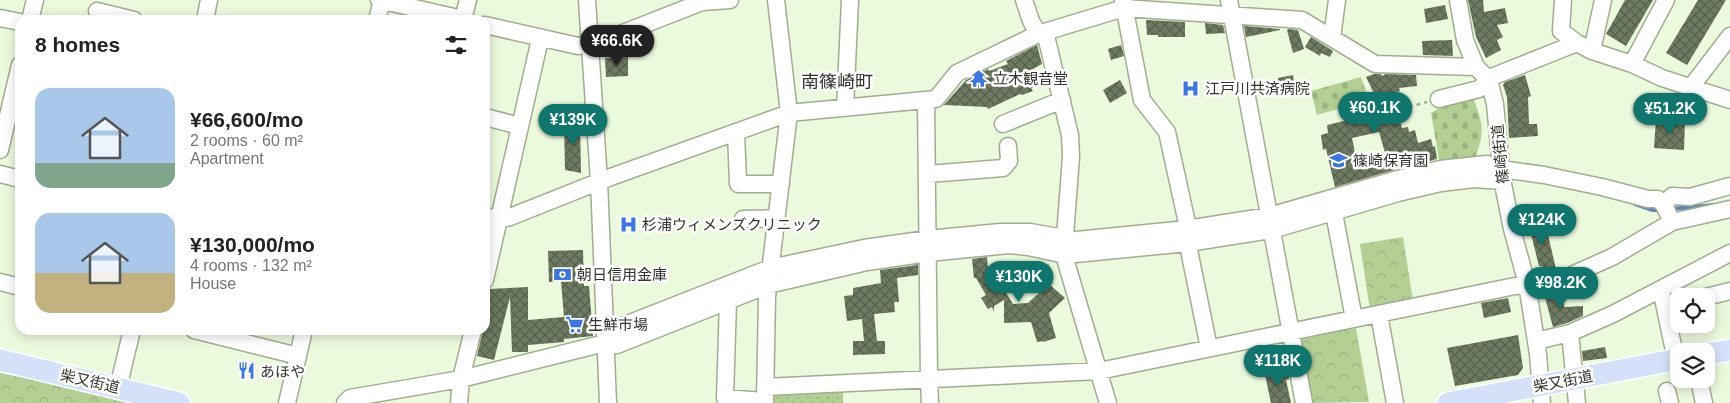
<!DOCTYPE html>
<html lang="en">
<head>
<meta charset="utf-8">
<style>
	body { margin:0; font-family:Arial,"Noto Sans JP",sans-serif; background:#f2f2f2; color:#222; height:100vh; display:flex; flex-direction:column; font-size:19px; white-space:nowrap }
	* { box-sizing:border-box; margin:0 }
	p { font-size:16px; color:#767676 }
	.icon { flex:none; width:28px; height:28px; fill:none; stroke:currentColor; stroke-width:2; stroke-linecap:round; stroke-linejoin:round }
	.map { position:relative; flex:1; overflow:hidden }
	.drawer { position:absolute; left:15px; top:15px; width:475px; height:320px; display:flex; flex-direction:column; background:#fff; border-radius:15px; box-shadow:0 2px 12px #0003 }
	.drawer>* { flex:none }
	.buttons { position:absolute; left:1670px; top:288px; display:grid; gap:10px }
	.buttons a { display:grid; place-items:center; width:45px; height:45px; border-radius:10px; background:#fff; box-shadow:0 2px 12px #0003; font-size:25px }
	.price { position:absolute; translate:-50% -42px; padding:0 11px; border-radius:18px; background:#0f766e; color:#fff; font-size:16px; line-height:32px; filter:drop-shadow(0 1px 2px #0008) }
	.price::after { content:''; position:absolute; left:50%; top:30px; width:15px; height:11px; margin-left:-8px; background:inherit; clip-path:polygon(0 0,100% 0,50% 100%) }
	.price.selected { background:#222; color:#fff }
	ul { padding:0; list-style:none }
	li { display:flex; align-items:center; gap:15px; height:125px; padding:0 20px }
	li span { display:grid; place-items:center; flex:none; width:140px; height:100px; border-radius:15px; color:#555 }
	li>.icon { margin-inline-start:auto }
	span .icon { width:60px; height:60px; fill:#fffc; stroke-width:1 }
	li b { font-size:21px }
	h2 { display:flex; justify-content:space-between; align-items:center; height:60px; padding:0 20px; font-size:21px }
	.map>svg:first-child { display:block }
</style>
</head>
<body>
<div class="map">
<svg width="1730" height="403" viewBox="0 0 1730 403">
	<defs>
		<pattern id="grass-dots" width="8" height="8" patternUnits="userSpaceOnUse" patternTransform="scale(1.25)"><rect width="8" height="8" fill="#b3cf94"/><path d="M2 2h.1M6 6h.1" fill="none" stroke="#9ab280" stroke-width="1.8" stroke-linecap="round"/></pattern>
		<pattern id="cemetery-stones" width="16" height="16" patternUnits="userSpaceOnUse" patternTransform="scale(1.25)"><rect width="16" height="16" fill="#b3cf94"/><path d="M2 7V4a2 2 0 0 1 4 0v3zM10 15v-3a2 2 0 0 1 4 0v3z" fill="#9ab280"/></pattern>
		<pattern id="park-crowns" width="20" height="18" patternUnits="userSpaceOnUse" patternTransform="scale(1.25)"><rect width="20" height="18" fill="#b3cf94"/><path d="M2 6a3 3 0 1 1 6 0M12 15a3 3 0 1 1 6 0" fill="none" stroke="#9ab280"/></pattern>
		<pattern id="building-cross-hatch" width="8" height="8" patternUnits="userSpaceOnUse" patternTransform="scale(1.25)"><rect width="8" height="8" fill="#6e7a61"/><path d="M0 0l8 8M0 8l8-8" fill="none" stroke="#56604c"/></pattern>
	</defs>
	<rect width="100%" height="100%" fill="#ebf9dd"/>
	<path fill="url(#grass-dots)" d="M843,389V403H772V397L775,393Z"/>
	<path fill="url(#cemetery-stones)" d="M1361,77L1369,100L1317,115L1311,91Z
		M1473,97C1484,128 1485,130 1474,162L1440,165L1431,113L1441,107Z"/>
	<path fill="url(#park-crowns)" d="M1403,237L1413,301L1370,310L1360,244Z
		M1356,328L1369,402L1310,403L1297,343L1303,336Z
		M0,373L143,402L144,403H0Z"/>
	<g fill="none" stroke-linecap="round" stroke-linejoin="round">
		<path stroke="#6482b2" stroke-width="4" d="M1635,204L1653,210H1662
			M1671,209L1714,205"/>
	</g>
	<path fill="url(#building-cross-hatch)" d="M1468,0H1483L1484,12L1505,8L1508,23L1497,25L1503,37L1497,40L1501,50L1486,58L1476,37Z
		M1625,0H1653L1626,46L1606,34Z
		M1698,0H1726L1687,65L1666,53Z
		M1445,5L1448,19L1426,23L1424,9Z
		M1146,20L1185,22V37H1158V35H1147Z
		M1205,23L1223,25L1225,33L1206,34Z
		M1244,26L1280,29V30L1246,37Z
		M1289,29L1298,30L1304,49L1293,53L1287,30Z
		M1311,37L1333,51L1330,57L1321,53L1320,56L1305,47Z
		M1452,40L1453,56L1423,55L1422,41Z
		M1037,45L1042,64L1026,73L1033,87L1031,88L1033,91L1022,95L1020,94L988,109L987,107L944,105L966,80L988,69L989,71L1008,64L1006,61Z
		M1121,45L1124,56L1111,60L1108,49Z
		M628,57V76L606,77L605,58Z
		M1374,74H1381L1382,76L1386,74L1416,75L1417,86L1399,88L1400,91L1393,93L1402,128L1408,127L1409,132L1415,130L1418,143L1431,139L1433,147L1435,146L1437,159L1415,165L1412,151L1386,156L1379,132L1352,138L1357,163L1391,156L1394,170L1335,187L1326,149L1323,150L1321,135L1328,133L1327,125L1361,117L1358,105L1377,100L1366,77Z
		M1293,75L1295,90L1280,92L1278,78Z
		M1525,75L1531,96L1528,97L1529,124H1537L1538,136L1509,138L1507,97L1503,85L1505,82Z
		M1120,80L1127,93L1110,103L1103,90Z
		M1656,119L1685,121L1684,150L1654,148Z
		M564,121H580L581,173L565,170Z
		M1545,222L1556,269L1539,266L1529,226Z
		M583,250L584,286H589L593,336L564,339V342L528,345V352H512L510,297L494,360L477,356L483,330H485V307L489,289L528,287V320L564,317L561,281L549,282L548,251Z
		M987,257L988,268L992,267L993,288L1000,283L1013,304L1028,303L1049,284L1065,298L1049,313L1056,338L1043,342V341L1037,342L1031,322L1004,323V300L994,306V312L992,307L988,309L981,298L986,295L976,278H974L972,259Z
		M918,265V275L897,278L899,302H894L895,312L874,314L877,341H885V354L853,355V341H864L862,319L847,321L844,296L853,295V288L881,283L880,270Z
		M1559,291L1564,293V307L1583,306V316L1567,323L1553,327L1544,294Z
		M1508,298L1511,312L1484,318L1481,303Z
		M1518,335L1523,368L1518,375L1455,386L1447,348Z
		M1605,347L1607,358L1583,361L1582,351Z
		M1288,370L1289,379L1286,380L1291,403H1271L1265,375Z"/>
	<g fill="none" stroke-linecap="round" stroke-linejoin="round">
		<defs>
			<path id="minor" d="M379,0L467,20
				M587,0L599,181L608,403
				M1024,0L1031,21L1038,34
				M1123,0L1142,100L1167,132L1187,223L1189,250L1209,348
				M1229,0L1304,403
				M1458,0L1465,40L1476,67L1489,80L1495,104L1502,179L1512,229L1527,284L1538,354L1542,403
				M1563,0L1561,31L1577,43L1592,51L1632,64L1662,78L1730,100
				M97,11L134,20
				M0,18L20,22
				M463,19L468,0
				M30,20L35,0
				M205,20L209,0
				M377,20L382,0
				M485,25L578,46L600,42L702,2L730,0
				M1045,32L1070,135L1071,157L1064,249L1066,262L1108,403
				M1332,38L1337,0
				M1592,51L1603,0
				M1632,64L1666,0
				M1691,87L1730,36
				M1439,99L1479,89L1494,76L1577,43
				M926,101L929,379L930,403
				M845,108L850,0
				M485,117L520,126
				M1003,124L1062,100
				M736,132L738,184H781
				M0,150L20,65
				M0,174L20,179
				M928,174L1003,168L1009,161L1008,146
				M1502,181L1474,179L1441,183L1398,193L1272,230L1188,243L1065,255L1028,247L1009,245L928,253L867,262L768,285L627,341L617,345L605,343L617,328L770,268L864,248L928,239L1000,232H1030L1076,240L1187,229L1269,216L1398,179L1440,169L1487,164L1501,169L1544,175L1602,187L1648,199H1658L1664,205L1672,222
				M1664,205L1672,196L1690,197L1730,186
				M1334,213L1354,319
				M485,216L499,220L510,217L608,178L789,113L936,99L957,73L1038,34L1124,8L1302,20L1375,64L1476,67
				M743,219L777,218
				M485,280L540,39
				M0,282L20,287
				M1661,289L1676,360
				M1706,297L1730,291
				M728,301L725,398L765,401
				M1379,314L1395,403
				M194,330L298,356
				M1536,341L1570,333
				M1699,379L1704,403
				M765,387L1099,371L1515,286L1565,278L1612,257L1672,222L1730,209
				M118,388L132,330
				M1667,391L1670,403
				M287,403L304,330
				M345,403L350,398L461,379L605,343
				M459,403L461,379L473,330
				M765,403L767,297L789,113L776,0
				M1577,403L1570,333L1613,314L1730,253"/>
			<path id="major" d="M1706,354L1730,350
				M0,360L179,403
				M1448,403L1679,359"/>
		</defs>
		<use href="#minor" stroke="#a0ad92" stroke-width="19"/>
		<use href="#major" stroke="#fff" stroke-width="24"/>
		<path stroke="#a0ab96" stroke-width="2.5" stroke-dasharray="4 4" stroke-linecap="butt" d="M1401,109L1427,102
			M1006,290L1049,265"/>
		<use href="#minor" stroke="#fff" stroke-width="16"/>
		<use href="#major" stroke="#d4e2f9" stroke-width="21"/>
	</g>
	<defs>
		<symbol id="temple-bare" viewBox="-9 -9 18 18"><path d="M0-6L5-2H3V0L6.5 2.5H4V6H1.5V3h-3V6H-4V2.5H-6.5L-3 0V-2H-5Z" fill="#3c75e4" stroke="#fff" stroke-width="2.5" paint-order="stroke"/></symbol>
		<symbol id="hospital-bare" viewBox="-9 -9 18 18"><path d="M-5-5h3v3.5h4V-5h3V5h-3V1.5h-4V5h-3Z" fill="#3c75e4" stroke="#fff" stroke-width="2.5" paint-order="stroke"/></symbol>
		<symbol id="school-bare" viewBox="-9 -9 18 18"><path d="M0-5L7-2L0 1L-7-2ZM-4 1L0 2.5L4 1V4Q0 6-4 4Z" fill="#3c75e4" stroke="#fff" stroke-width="2.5" paint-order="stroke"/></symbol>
		<symbol id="bank-bare" viewBox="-9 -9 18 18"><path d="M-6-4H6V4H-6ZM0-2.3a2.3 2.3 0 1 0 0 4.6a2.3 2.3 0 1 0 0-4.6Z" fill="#3c75e4" stroke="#fff" stroke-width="2.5" paint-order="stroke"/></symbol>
		<symbol id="supermarket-bare" viewBox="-9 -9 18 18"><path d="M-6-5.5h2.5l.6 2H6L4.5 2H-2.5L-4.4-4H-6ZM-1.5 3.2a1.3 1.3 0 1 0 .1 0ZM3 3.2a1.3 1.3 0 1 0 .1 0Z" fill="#3c75e4" stroke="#fff" stroke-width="2.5" paint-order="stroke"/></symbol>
		<symbol id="restaurant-bare" viewBox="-9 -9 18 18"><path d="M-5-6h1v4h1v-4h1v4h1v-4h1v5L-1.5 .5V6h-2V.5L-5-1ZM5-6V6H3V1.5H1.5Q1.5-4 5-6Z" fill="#3c75e4" stroke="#fff" stroke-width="2.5" paint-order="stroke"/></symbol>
	</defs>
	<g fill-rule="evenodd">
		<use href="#temple-bare" x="966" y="66" width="25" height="25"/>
		<use href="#hospital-bare" x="1178" y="76" width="25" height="25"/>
		<use href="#school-bare" x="1326" y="148" width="25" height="25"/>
		<use href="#hospital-bare" x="616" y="212" width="25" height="25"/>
		<use href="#bank-bare" x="550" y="262" width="25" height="25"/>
		<use href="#supermarket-bare" x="562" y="312" width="25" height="25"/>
		<use href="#restaurant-bare" x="234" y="358" width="25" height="25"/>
	</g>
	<g text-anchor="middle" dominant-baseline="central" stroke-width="5" stroke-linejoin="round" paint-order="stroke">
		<g font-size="15" fill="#2f352a" stroke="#fff" text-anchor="start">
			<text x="993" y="78">立木観音堂</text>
			<text x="1205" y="88">江戸川共済病院</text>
			<text x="1353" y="160">篠崎保育園</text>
			<text x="642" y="224">杉浦ウィメンズクリニック</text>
			<text x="577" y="274">朝日信用金庫</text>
			<text x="588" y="324">生鮮市場</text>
			<text x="260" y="371">あほや</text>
		</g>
		<g font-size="15" fill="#2f352a" stroke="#fff">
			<text transform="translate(1500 154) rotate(-96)">篠崎街道</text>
			<text transform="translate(90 381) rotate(13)">柴又街道</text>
			<text transform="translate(1563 381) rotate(-11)">柴又街道</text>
		</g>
		<g font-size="18" fill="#2f352a" stroke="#fff">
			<text x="837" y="82">南篠崎町</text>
		</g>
	</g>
</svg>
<div class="buttons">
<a><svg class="icon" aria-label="locate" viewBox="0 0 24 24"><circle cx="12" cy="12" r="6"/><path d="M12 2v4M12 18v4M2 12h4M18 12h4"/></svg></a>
<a><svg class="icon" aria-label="layers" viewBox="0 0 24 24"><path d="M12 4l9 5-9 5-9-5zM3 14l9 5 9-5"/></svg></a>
</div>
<b class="price selected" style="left:617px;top:67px">¥66.6K</b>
<b class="price" style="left:1375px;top:134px">¥60.1K</b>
<b class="price" style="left:1670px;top:135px">¥51.2K</b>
<b class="price" style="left:573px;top:146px">¥139K</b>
<b class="price" style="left:1542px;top:246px">¥124K</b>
<b class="price" style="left:1019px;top:303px">¥130K</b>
<b class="price" style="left:1561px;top:309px">¥98.2K</b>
<b class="price" style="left:1278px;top:387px">¥118K</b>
<section class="drawer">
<h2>8 homes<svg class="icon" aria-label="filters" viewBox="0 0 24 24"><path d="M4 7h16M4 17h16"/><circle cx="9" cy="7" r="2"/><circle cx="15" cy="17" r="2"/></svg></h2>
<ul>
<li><span style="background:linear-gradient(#a9c7e8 75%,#7fa58c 0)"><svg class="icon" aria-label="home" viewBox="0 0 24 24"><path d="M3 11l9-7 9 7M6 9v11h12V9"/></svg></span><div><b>¥66,600/mo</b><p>2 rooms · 60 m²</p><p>Apartment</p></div></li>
<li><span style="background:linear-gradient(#a9c7e8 60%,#c2b280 0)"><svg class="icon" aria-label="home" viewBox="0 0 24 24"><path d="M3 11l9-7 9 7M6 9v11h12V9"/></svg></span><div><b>¥130,000/mo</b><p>4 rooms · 132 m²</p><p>House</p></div></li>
</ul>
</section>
</div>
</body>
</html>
